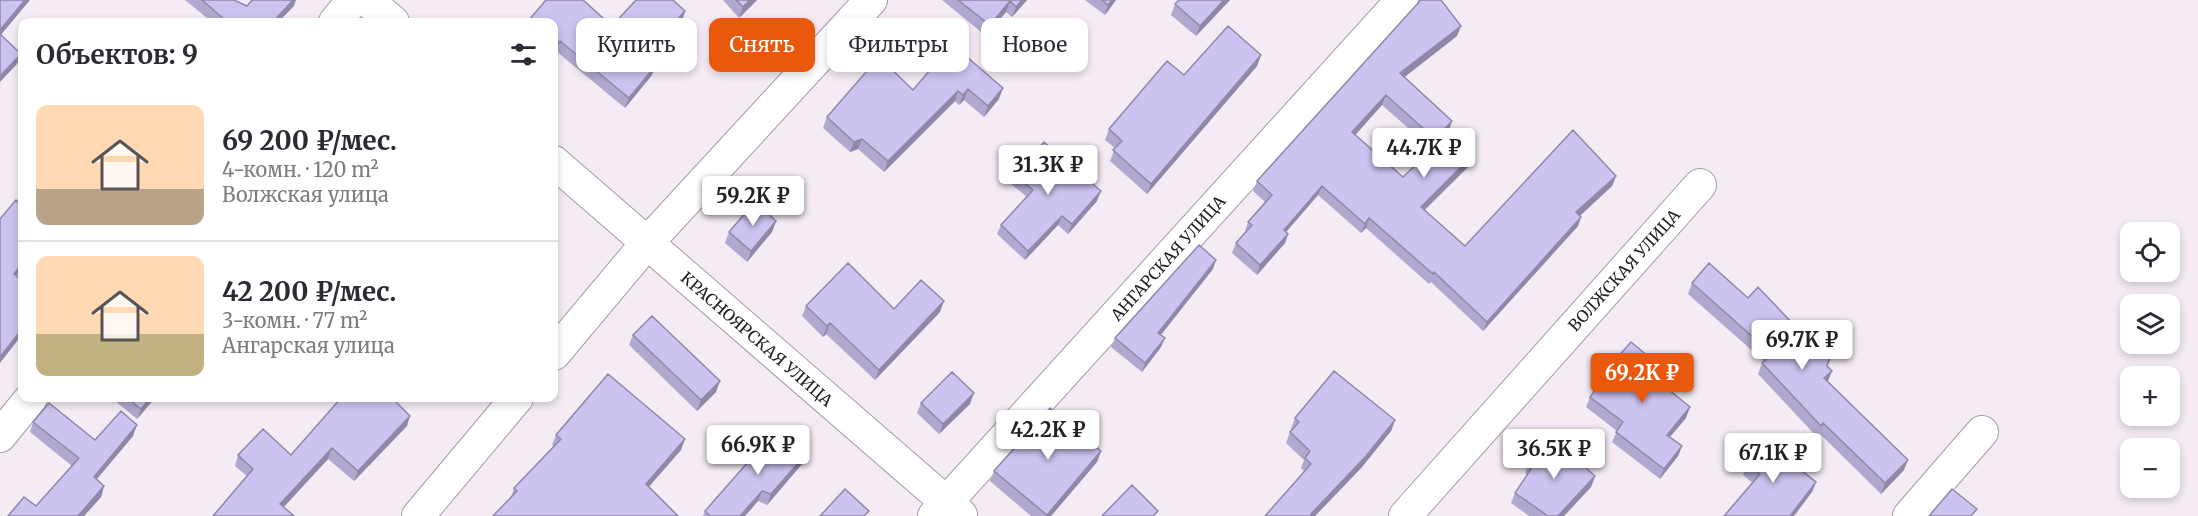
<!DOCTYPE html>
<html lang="ru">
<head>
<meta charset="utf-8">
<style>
	body { margin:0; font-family:Merriweather,serif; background:#f7f7f7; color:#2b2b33; height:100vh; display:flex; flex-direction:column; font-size:22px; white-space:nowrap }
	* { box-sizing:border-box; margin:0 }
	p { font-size:20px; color:#7c7c81 }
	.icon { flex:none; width:33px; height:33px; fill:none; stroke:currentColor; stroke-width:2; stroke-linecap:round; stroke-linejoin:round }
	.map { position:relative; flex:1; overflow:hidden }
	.details { position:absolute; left:18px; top:18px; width:540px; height:384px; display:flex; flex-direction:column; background:#fff; border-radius:12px; box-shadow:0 3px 9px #0003 }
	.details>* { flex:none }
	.guide { position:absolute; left:576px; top:18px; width:570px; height:54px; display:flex; gap:12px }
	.controls { position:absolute; left:2120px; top:222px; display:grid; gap:12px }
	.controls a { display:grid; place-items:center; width:60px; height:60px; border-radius:12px; background:#fff; box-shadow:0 3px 9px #0003; font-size:30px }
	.price { position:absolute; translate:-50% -51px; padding:0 14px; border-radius:6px; background:#fff; color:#222; font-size:20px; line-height:39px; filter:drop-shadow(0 2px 3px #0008) }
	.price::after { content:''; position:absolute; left:50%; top:36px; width:18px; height:14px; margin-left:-9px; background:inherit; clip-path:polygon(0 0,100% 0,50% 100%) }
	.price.selected { background:#ea580c; color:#fff }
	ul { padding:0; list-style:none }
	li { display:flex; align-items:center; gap:18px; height:150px; padding:0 18px }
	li+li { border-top:2px solid #e1e1e2 }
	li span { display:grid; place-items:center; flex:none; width:168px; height:120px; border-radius:12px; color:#555 }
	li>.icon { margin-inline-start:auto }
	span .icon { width:72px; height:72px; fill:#fffc; stroke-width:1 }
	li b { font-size:26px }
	h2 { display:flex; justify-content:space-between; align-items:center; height:72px; padding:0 18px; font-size:26px }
	.chip { padding:0 21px; border-radius:12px; background:#fff; box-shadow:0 3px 9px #0003; font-size:21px; line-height:54px }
	.chip.selected { background:#ea580c; color:#fff }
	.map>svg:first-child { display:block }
</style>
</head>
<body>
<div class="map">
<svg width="2198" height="516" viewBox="0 0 2198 516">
	<rect width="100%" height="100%" fill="#f4ebf4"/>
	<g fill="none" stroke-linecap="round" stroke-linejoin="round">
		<defs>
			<path id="minor" d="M367,0L393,22
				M335,22L353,0
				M554,162L961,515
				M554,354L647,243L871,0
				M0,436L31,398
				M418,516L517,398
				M934,516L1402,0
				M1405,516L1700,185
				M1909,516L1982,432"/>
		</defs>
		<use href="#minor" stroke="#a59da5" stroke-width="34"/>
		<use href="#minor" stroke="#fff" stroke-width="32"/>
	</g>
	<path fill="#b0a8ce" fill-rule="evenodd" d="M185,0H234L247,6H294L278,22H212Z
		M723,0H757L739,18Z
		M942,0H1027L1012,17L1006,12L986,36Z
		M1085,0H1116L1105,15Z
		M1230,0L1196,36L1171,15L1175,4Z
		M685,11L682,21L647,58L652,75L625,108L556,51L554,54V22H527L528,21L612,26Z
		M1457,36L1404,77L1449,131L1432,149L1474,154L1471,164L1425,210L1465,246L1616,176L1612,186L1580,216L1581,217L1578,226L1483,331L1431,282L1429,284L1366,228L1361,233L1318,195L1286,232L1288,234L1285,243L1257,275L1232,253L1236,243L1246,232L1245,231L1248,222L1265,202L1253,191L1257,181ZM1382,105L1432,149L1403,177L1355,135Z
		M952,44L999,99L984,117L964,100L959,105L955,101L884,172L858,149L850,152L823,128L827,117L913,90Z
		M1261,55L1257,66L1147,194L1110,161L1115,148L1105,140L1109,129L1184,75Z
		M1015,174L1097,201L1068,234L1058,225L1025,260L997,234L1001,225L1027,197L1011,184Z
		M776,221L772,232L747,262L725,243L729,232Z
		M1213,269L1161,335V347L1142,372L1111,347L1115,338Z
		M1692,283L1827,366L1828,382L1904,470L1881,494L1819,433L1817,437L1758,374L1762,363L1764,361L1688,294Z
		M806,306L894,309L940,312L875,380L826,334L823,337L802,316Z
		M633,335L716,392L697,411L629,345Z
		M1608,368L1672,376L1667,388L1686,418L1670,437L1682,446L1678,456L1660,479L1612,442L1617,431L1586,407L1590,397L1605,376Z
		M117,398H155L137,419L115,401Z
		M921,403L970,404L939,434L917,413Z
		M1295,418L1395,420L1391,431L1362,467L1315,516H1265L1305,472L1301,468L1304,460L1286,443L1290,432L1292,430L1291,429Z
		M33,422L95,440L133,436L97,479L104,486L101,497L84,516H8L36,506L72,466L30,432Z
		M407,426L354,481L328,459L284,507L235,466L238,455H291Z
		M556,435L681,450L649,487L511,497L514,488L554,446L552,445Z
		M1101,451L1097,462L1051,516H1031L990,481L994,471Z
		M1529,463L1595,476L1591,487L1564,516H1529L1511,503L1515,493L1527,475L1525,473Z
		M802,464L767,505L758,501L745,516H703L705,511Z
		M1747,464L1795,466L1816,482L1812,492L1753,483L1743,475Z"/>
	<path fill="#9088a8" d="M25,0H30L0,36V30Z
		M293,0H296L294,6L278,22H273Z
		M750,0H757L739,18L743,7Z
		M1022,0H1027L1012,17L1016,7Z
		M1112,0H1116L1105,15L1108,5Z
		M1224,0H1230L1196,36L1200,26Z
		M1010,1L1006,12L986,36L990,25Z
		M685,11L682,21L640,65L644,56Z
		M1461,26L1457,36L1397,83L1400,73Z
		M560,41L556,51L554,54L556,46Z
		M21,54L17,64L0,82V76Z
		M1261,55L1257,66L1147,194L1151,184Z
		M656,65L652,75L625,108L629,98Z
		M1003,88L999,99L984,117L988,106Z
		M968,89L964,100L959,105L963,95Z
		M958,91L955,101L884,172L888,161Z
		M1386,95L1382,105L1349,142L1352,132Z
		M1452,121L1449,131L1432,149L1435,139Z
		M862,139L858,149L850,152L854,142Z
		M1474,154L1471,164L1418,216L1421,207Z
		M1616,176L1612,186L1573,222L1576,212Z
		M1322,186L1318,195L1280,239L1284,230Z
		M1101,191L1097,201L1068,234L1072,224Z
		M1062,216L1058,225L1025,260L1028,251Z
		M1581,217L1578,226L1483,331L1487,322Z
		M1369,218L1366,228L1361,233L1365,224Z
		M776,221L772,232L747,262L751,251Z
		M1288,234L1285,243L1257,275L1260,265Z
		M1216,260L1213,269L1155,342L1158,333Z
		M22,264V269L11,284L14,274Z
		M944,301L940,312L875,380L879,370Z
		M830,323L826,334L823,337L827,326Z
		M22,329L21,336L0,363V357Z
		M1165,338L1161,347L1142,372L1145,363Z
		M1832,371L1828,381L1821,389L1824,378Z
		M1672,376L1668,386L1660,396L1663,385Z
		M720,381L716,392L697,411L701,400Z
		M974,393L970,404L939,434L943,424Z
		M150,398H155L137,419L141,409Z
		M1690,407L1686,418L1663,445L1667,435Z
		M410,416L407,426L354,481L358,471Z
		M1395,420L1391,431L1362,467L1315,516H1310L1311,514Z
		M137,425L133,436L90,487L94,477Z
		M685,439L681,450L642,494L646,484Z
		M1682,446L1678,456L1660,479L1664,469Z
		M332,448L328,459L277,514L280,504Z
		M1101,451L1097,462L1051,516H1046Z
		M806,454L802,464L767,505L771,494Z
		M1908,460L1904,470L1881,494L1885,483Z
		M1595,476L1591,487L1564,516H1558Z
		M1816,482L1812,492L1794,516H1790Z
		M104,486L101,497L84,516H78Z
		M762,491L758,501L745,516H740Z"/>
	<path fill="#cdc3f0" stroke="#9088a8" stroke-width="1.5" d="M0,0H25L0,30Z
		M202,0H234L247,6L252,0H293L273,22H223L225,20Z
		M546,0H583L612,26L636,0H673L685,11L644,56L656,65L629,98L560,41L556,46L554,44V22H530L528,21Z
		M736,0H750L743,7Z
		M958,0H1022L1016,7L1010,1L990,25Z
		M1102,0H1112L1108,5Z
		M1179,0H1224L1200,26L1175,4Z
		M1420,0H1441L1461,26L1400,73L1452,121L1435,139L1386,95L1352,132L1403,177L1451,131L1474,154L1421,207L1465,246L1573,130L1616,176L1576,212L1581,217L1487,322L1434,272L1433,274L1369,218L1365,224L1322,186L1284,230L1288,234L1260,265L1236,243L1252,225L1248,222L1272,195L1257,181L1419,2Z
		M1228,26L1261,55L1151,184L1113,150L1122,141L1109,129L1167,61L1184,75Z
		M0,34L21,54L0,76Z
		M952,44L1003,88L988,106L968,89L963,95L958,91L888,161L862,139L854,142L827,117L879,57L913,90Z
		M1044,142L1101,191L1072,224L1062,216L1028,251L1001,225L1033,190L1015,174Z
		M16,200L22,206V264L14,274L22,281V329L0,357V219Z
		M755,202L776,221L751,251L729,232Z
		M1199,245L1216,260L1158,333L1165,338L1145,363L1115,338Z
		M848,263L894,309L921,280L944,301L879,370L830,323L827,326L806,306Z
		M1709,263L1748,298L1758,287L1814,346L1820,345L1830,358L1827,366L1832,371L1824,378L1908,460L1885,483L1823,423L1821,426L1762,363L1772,354L1692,283Z
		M652,316L720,381L701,400L633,335Z
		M1631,342L1672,376L1663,385L1690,407L1667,435L1682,446L1664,469L1616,432L1623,422L1590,397L1610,370L1608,368Z
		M1334,371L1395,420L1366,456L1311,514L1313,516H1265L1311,464L1305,458L1310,451L1290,432L1299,422L1295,418Z
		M952,372L974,393L943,424L921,403Z
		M608,374L685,439L646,484L678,516H493L517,491L514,488L561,439L556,435Z
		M127,398H150L141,409Z
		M341,398H392L410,416L358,471L332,448L280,504L294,516H213L253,469L238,455L263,429L291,455Z
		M49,403L95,440L121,411L137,425L94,477L104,486L78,516H8L24,497L36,506L79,458L33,422Z
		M1050,408L1101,451L1047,515L994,471Z
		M777,429L806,454L771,494L762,491L740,516H710L705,511Z
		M1769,435L1798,457L1793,464L1816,482L1790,516H1724L1760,474L1747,464Z
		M1553,438L1595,476L1558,516H1548L1515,493L1533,466L1529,463Z
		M1132,485L1158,511L1153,516H1102Z
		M845,489L869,511L864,516H820Z
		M1952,489L1977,509L1971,516H1929Z"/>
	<g text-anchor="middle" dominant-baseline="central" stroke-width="4.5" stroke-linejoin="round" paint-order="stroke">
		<g font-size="16" fill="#201d20" stroke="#fff">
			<text transform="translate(1168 258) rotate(-48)">АНГАРСКАЯ УЛИЦА</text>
			<text transform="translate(1624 270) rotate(-48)">ВОЛЖСКАЯ УЛИЦА</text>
			<text transform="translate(757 339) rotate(41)">КРАСНОЯРСКАЯ УЛИЦА</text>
		</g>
	</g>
</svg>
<div class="controls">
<a><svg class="icon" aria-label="locate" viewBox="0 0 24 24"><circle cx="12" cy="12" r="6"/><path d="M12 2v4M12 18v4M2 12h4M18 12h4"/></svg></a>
<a><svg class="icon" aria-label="layers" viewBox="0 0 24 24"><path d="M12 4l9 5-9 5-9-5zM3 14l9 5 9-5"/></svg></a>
<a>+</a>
<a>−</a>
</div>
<b class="price" style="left:1424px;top:179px">44.7K ₽</b>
<b class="price" style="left:1048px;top:196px">31.3K ₽</b>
<b class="price" style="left:753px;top:227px">59.2K ₽</b>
<b class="price" style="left:1802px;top:371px">69.7K ₽</b>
<b class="price selected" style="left:1642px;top:404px">69.2K ₽</b>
<b class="price" style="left:1048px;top:461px">42.2K ₽</b>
<b class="price" style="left:758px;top:476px">66.9K ₽</b>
<b class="price" style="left:1554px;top:480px">36.5K ₽</b>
<b class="price" style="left:1773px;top:484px">67.1K ₽</b>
<div class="guide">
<a class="chip">Купить</a>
<a class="chip selected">Снять</a>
<a class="chip">Фильтры</a>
<a class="chip">Новое</a>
</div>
<section class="details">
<h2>Объектов: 9<svg class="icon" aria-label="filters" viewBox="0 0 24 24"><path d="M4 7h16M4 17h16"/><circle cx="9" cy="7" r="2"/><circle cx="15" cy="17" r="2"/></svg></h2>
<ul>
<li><span style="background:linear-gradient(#ffd9b3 70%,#b9a48a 0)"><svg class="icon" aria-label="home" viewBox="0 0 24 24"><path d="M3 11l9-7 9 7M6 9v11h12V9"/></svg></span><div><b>69 200 ₽/мес.</b><p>4-комн. · 120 m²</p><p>Волжская улица</p></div></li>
<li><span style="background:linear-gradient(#ffd9b3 65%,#c2b280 0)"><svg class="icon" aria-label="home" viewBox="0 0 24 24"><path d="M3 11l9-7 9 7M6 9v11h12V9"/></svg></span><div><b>42 200 ₽/мес.</b><p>3-комн. · 77 m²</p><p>Ангарская улица</p></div></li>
</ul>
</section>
</div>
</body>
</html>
